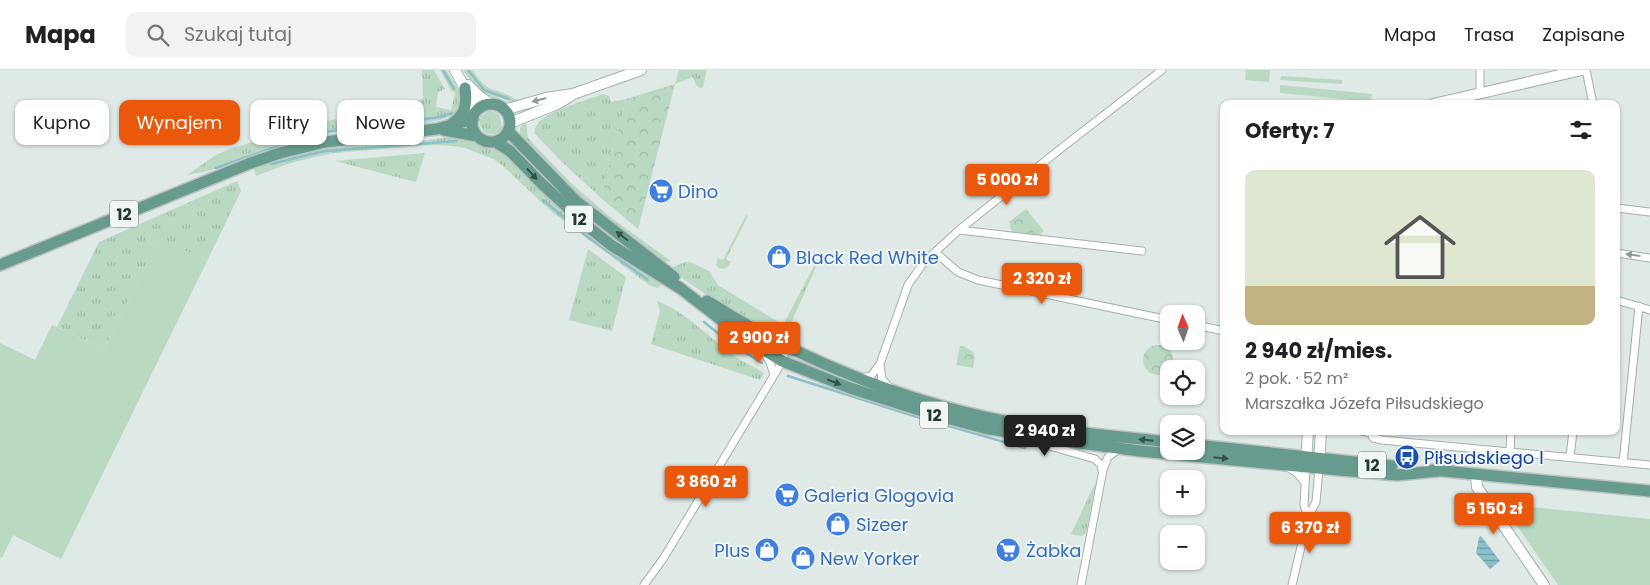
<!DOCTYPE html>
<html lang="pl">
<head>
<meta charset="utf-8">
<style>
	body { margin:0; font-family:Poppins,sans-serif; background:#f2f2f2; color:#202124; height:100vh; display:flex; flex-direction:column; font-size:19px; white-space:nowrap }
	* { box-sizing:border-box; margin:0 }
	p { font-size:16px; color:#757577 }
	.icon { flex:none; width:28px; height:28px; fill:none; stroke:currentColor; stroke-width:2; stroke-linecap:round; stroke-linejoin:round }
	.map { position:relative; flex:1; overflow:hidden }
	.side { position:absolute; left:1220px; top:30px; width:400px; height:335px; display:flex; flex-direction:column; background:#fff; border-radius:10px; box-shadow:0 1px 4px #0004 }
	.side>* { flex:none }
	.banner { position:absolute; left:15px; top:30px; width:475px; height:45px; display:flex; gap:10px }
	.needle { width:32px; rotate:358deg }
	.fabs { position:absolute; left:1160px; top:235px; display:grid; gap:10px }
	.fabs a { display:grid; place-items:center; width:45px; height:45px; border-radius:10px; background:#fff; box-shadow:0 1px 4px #0004; font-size:25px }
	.price { position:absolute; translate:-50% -42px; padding:0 11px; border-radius:5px; background:#ea580c; color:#fff; font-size:16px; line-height:32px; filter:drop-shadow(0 1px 2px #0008) }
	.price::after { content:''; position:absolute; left:50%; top:30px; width:15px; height:11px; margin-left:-8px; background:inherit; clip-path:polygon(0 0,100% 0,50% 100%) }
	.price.selected { background:#222; color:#fff }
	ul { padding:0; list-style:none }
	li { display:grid; align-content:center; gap:10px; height:265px; padding:0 25px }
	li span { display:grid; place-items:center; height:155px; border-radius:10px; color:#555 }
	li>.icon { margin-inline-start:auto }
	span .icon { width:90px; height:90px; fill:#fffc; stroke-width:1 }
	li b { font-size:21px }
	h2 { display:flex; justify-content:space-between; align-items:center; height:60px; padding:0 25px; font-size:21px }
	.chip { padding:0 18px; border-radius:10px; background:#fff; box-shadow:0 1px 4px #0004; font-size:18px; line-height:45px }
	.chip.selected { background:#ea580c; color:#fff }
	header { display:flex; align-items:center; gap:30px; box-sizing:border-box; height:70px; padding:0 25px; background:#fff; border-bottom:1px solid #e0e0e0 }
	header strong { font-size:24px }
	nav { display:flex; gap:28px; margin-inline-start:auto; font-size:18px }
	.search { width:350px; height:45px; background:#f2f2f2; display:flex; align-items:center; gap:12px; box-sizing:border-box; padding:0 18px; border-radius:10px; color:#757577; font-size:19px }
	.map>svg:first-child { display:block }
</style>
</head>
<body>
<header>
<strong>Mapa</strong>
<div class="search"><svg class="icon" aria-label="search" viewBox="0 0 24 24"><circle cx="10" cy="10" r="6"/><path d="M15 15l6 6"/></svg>Szukaj tutaj</div>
<nav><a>Mapa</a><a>Trasa</a><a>Zapisane</a></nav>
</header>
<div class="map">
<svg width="1650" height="515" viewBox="0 0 1650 515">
	<defs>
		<pattern id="grass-tufts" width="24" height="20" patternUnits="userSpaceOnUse" patternTransform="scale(1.25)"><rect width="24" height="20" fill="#b9d9c2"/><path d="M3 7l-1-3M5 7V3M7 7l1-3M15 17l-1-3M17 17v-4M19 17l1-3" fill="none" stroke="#9fbba7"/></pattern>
		<pattern id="forest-crowns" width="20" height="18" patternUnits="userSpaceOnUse" patternTransform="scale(1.25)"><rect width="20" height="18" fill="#b9d9c2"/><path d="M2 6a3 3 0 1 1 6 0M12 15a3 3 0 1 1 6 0" fill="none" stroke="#9fbba7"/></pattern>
		<pattern id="water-rules" width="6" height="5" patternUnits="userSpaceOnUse" patternTransform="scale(1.25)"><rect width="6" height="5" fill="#8bc0ca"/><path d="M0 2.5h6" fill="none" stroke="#719da5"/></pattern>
	</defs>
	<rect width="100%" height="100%" fill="#dfe9e5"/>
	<path fill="url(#grass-tufts)" d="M422,0H434L445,19L438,22L436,37L451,40L455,23L451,20L440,0H446C454,13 469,29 456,43C448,53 386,57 371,59C351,61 330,62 310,68C269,80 230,98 187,105L216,85L229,79L306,56L423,29Z
		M463,0H473C477,7 482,14 489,18C499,22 510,24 518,31L511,32L498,27L486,26L475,17Z
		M679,0H707L703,17L700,18L696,15L693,7L675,14Z
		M603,24L609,26L611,32L626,29L601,128L561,91L534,63C535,58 537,53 541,50C554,39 587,30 603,24Z
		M489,41C502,42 501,51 502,61L495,64H487C477,57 477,46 489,41Z
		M526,50L528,68L571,113L610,147L671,191L663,192L586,134L520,67V58Z
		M452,67L471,70L482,77L496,79L504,83C530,109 555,136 584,160C609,180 636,196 662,214L657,218L649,215L552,142L502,95L493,89L465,78L452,76L434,75L333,83L290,93L256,106L254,98L291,86L326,78L357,75L395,74Z
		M425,83L416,112L335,91Z
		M237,111L241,121L207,191L159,168L104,279L57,257L99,172Z
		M746,145L748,146L726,189L731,192C728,197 725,200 719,198L716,195L718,188L723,190Z
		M588,179L626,207L612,261L569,250Z
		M685,192H690L709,201L718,215L783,255L814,196L816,197L787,262L785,265L778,268L746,251L668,199Z
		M657,231C688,243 710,269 737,288C745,293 755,297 764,303L760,310L651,274L660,241Z
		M1096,411L1086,463L1081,466L1071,464Z"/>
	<path fill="url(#forest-crowns)" d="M675,14L638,159L601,128L626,29Z
		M1026,139L1044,161L1040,165L1012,162L1009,152Z
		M1143 290a15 15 0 1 1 30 0a15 15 0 1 1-30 0Z
		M960,276H963L973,282L975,287L973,298L956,295Z"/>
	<path fill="#b9d9c2" d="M1246,0H1270L1269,12L1245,10Z
		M1281,6L1342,10V14L1280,10Z
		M1280,15L1372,24L1371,32L1280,23Z
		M159,168L207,191L61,489L13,465L2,488L0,487V273L35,290L52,255L104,279Z
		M1502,434L1650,449V515H1558Z"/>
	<path fill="url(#water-rules)" d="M1481,466L1500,491L1490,499L1476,483L1479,467Z"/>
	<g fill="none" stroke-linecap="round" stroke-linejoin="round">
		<path stroke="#8bc0ca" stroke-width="2.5" d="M443,0L454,19
			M468,0L484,20L509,29
			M271,94L325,81L457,71
			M216,98L281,75L324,62L440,47L452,43
			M543,130L585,165L648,210
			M704,252L730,273L762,293
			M788,306L914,346L1025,378"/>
		<defs>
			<path id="street" d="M1586,0L1593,34
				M1480,22V0
				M1616,138L1650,142
				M959,160L1142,181
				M935,182L958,202L978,210L1169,250
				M1616,183L1650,188
				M1616,230L1650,240
				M1196,255L1224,261
				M763,282L770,292L774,305
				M880,295L882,309L890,318
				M862,308L871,306L880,294L908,215L922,195L935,182L959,160L1059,80L1162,0
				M1362,361L1371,363L1380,361
				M1371,363L1373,368L1382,370L1650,395
				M1025,369L1095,389L1101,395L1102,400
				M1510,382L1511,361
				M1570,387L1573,361
				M1623,393L1639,236
				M1288,397L1297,403L1305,413
				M1306,397L1304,435L1308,447
				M644,515L663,489L779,297L787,277
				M1081,515L1103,400L1108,387L1119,379
				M1292,515L1308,447L1316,432L1319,398"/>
			<path id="secondary" d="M455,0L474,35L476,43
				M468,15L480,27L491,34
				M1433,34L1582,0
				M504,40L546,28L573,24L641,0
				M510,53L557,34L571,26
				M1306,393L1308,361
				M1319,394L1321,361
				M1476,405L1477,417L1544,515"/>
			<path id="primary" d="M472 53a19 19 0 1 1 38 0a19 19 0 1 1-38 0Z
				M453,53C466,44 467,33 465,18
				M444,60L477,66
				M508,61L576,131L674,207
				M496,72L510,81L540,112L591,159L611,175L680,218L742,266L782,291L850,318L935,345L984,358L1057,370L1140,381L1339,400L1397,405L1438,401
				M0,195L248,94L280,83L325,72L437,59L473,49
				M707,231C796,288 899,330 1004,351C1058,362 1113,366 1169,372
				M1196,375L1392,396
				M1433,400L1650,421"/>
		</defs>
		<use href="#street" stroke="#a3b0ac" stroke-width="9"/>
		<use href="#secondary" stroke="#9fb4ad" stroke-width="12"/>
		<use href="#primary" stroke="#bdc3c2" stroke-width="14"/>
		<use href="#street" stroke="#fff" stroke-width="7"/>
		<use href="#secondary" stroke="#fff" stroke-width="10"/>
		<use href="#primary" stroke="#679b8e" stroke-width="11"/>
	</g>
	<defs><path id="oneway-solid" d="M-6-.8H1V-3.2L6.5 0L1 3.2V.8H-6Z" transform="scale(1.25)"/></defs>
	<g fill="#909c98">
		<use href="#oneway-solid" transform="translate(539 30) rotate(165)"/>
		<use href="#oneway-solid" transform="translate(1633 185) rotate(-172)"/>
	</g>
	<g fill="#335149">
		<use href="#oneway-solid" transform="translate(532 104) rotate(47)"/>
		<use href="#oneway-solid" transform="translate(622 166) rotate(-143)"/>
		<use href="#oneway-solid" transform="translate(834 312) rotate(21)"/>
		<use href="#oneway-solid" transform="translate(1146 370) rotate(-174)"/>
		<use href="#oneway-solid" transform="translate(1221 388) rotate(6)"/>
	</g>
	<defs>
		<symbol id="supermarket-disc" viewBox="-11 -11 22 22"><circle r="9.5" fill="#3f7fe0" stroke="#eff6f3"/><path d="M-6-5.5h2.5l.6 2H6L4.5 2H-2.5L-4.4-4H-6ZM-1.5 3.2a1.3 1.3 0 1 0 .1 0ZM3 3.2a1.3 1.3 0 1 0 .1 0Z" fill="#fff"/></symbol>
		<symbol id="shop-disc" viewBox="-11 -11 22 22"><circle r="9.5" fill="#3f7fe0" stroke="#eff6f3"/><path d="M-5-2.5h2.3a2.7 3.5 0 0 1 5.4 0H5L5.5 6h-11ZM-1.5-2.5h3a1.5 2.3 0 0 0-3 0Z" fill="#fff"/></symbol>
		<symbol id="bus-disc" viewBox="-11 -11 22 22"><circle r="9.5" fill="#1a4fb4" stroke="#eff6f3"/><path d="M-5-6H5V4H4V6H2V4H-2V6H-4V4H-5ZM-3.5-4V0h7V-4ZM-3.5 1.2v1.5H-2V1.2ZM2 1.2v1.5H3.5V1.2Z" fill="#fff"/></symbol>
	</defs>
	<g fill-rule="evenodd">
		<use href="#supermarket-disc" x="647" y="107" width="28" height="28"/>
		<use href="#shop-disc" x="765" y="173" width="28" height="28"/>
		<use href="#bus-disc" x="1393" y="373" width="28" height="28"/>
		<use href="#supermarket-disc" x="773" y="411" width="28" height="28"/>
		<use href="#shop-disc" x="824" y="440" width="28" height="28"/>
		<use href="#shop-disc" x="753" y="466" width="28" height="28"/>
		<use href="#supermarket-disc" x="994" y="466" width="28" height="28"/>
		<use href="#shop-disc" x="789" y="474" width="28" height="28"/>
	</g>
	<g text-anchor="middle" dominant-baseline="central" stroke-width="4" stroke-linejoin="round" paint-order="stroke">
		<g fill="#eff6f3" stroke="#60716c" stroke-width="1">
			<rect x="110" y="130.5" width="28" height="27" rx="4"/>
			<rect x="565" y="135.5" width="28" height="27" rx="4"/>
			<rect x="920" y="331.5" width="28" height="27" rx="4"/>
			<rect x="1358" y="381.5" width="28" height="27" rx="4"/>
		</g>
		<g font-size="16" font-weight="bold" fill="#223832">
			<text x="124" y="144">12</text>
			<text x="579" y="149">12</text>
			<text x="934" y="345">12</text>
			<text x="1372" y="395">12</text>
		</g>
		<g font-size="18" fill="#366cbe" stroke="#eff6f3" text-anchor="start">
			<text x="678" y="121">Dino</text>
			<text x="796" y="187">Black Red White</text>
			<text x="804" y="425">Galeria Glogovia</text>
			<text x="856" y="454">Sizeer</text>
			<text x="750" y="480" text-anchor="end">Plus</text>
			<text x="1026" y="480">Żabka</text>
			<text x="820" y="488">New Yorker</text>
		</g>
		<g font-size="18" fill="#164399" stroke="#eff6f3" text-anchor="start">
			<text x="1424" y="387">Piłsudskiego I</text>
		</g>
	</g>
</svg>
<div class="fabs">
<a><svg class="needle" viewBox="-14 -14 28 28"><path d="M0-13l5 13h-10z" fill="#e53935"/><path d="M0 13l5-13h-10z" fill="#757577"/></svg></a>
<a><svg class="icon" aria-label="locate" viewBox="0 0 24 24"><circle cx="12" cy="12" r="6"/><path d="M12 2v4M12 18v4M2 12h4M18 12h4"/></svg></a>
<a><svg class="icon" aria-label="layers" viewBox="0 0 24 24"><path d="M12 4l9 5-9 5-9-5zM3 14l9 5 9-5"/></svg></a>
<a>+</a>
<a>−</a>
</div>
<b class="price" style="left:1007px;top:136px">5 000 zł</b>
<b class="price" style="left:1042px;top:235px">2 320 zł</b>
<b class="price" style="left:759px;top:294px">2 900 zł</b>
<b class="price selected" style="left:1045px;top:387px">2 940 zł</b>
<b class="price" style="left:706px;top:438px">3 860 zł</b>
<b class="price" style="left:1494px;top:465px">5 150 zł</b>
<b class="price" style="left:1310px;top:484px">6 370 zł</b>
<div class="banner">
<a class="chip">Kupno</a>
<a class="chip selected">Wynajem</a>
<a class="chip">Filtry</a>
<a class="chip">Nowe</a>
</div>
<section class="side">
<h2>Oferty: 7<svg class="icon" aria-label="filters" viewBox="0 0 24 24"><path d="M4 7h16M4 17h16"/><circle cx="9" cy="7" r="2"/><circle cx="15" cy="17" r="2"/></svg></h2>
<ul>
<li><span style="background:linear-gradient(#dfe7d0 75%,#c2b280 0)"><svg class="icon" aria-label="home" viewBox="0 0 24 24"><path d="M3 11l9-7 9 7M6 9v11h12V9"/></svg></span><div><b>2 940 zł/mies.</b><p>2 pok. · 52 m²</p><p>Marszałka Józefa Piłsudskiego</p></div></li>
</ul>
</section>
</div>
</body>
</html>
